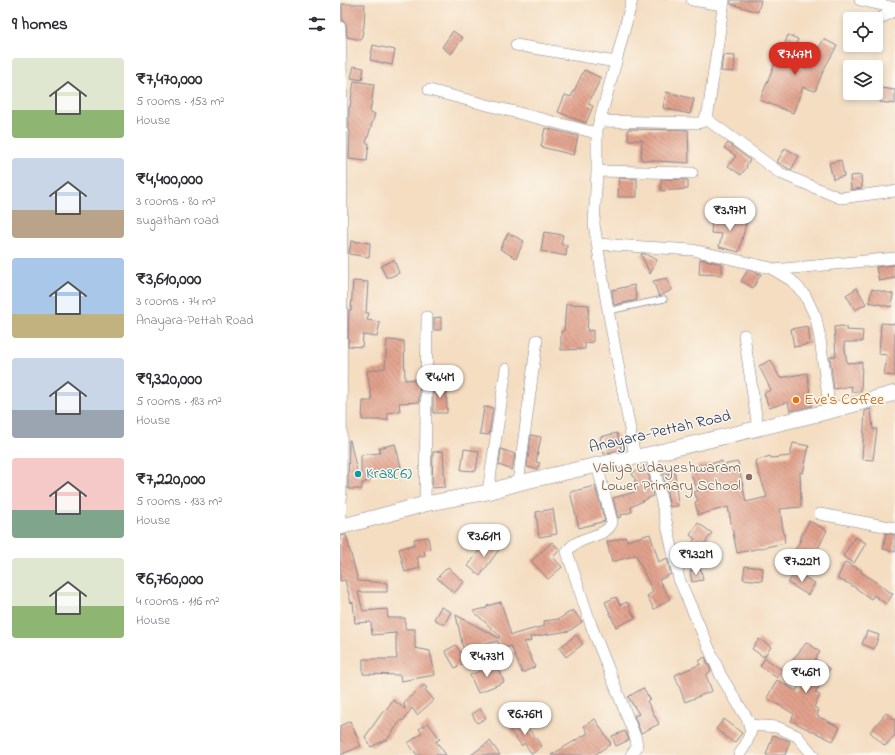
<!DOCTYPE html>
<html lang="en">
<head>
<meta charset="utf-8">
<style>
	body { margin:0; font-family:"Indie Flower",sans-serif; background:#f2f2f3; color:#2b2b33; height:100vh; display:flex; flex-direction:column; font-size:15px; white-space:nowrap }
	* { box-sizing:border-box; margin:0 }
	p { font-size:13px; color:#7c7c81 }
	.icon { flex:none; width:22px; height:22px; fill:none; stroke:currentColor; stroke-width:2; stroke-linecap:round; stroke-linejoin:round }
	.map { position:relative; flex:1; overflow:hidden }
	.drawer { display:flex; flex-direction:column; background:#fff; width:340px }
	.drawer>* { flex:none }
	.controls { position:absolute; left:503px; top:12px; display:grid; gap:8px }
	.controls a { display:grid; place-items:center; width:40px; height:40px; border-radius:4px; background:#fff; box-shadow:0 2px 6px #0003; font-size:20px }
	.price { position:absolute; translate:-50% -34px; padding:0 9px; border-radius:14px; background:#fff; color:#222; font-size:13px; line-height:26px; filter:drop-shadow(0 1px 2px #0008) }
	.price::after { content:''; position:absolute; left:50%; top:24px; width:12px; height:9px; margin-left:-6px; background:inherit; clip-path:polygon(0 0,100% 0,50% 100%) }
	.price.selected { background:#d93025; color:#fff }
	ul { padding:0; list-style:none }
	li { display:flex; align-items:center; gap:12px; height:100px; padding:0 12px }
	li span { display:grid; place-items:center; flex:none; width:112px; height:80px; border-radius:4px; color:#555 }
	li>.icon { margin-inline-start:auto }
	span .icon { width:48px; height:48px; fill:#fffc; stroke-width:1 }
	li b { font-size:17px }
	h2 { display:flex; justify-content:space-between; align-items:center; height:48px; padding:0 12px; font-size:17px }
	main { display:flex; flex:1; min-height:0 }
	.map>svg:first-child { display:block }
</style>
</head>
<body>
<main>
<section class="drawer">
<h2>9 homes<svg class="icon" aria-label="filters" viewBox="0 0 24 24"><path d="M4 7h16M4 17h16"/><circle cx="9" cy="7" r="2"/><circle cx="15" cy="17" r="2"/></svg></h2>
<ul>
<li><span style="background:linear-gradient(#dfe7d0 65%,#8fb573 0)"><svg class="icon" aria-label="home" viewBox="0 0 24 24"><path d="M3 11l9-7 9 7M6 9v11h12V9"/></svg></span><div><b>₹7,470,000</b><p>5 rooms · 153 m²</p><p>House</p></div></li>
<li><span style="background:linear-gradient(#c9d6e8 65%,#b9a48a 0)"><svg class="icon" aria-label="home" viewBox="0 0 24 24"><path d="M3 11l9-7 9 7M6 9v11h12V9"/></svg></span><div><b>₹4,400,000</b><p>3 rooms · 80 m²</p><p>sugatham road</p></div></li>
<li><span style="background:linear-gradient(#a9c7e8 70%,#c2b280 0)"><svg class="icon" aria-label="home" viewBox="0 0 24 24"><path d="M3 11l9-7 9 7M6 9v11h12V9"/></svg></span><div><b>₹3,610,000</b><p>3 rooms · 74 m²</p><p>Anayara-Pettah Road</p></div></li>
<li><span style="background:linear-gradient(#c9d6e8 65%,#9aa5b1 0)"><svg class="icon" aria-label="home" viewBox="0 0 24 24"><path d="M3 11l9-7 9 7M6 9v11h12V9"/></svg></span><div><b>₹9,320,000</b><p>5 rooms · 183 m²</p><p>House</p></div></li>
<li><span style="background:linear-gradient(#f6c9c9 65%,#7fa58c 0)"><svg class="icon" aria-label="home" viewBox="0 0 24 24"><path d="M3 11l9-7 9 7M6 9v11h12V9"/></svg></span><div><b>₹7,220,000</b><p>5 rooms · 133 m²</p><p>House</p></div></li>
<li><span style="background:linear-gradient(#dfe7d0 60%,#8fb573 0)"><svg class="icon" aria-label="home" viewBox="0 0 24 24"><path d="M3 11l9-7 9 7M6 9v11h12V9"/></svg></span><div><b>₹6,760,000</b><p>4 rooms · 116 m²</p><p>House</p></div></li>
</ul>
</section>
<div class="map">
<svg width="555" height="755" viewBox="0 0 555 755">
	<defs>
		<pattern id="building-back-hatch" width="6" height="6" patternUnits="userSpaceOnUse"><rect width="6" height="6" fill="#e2a28c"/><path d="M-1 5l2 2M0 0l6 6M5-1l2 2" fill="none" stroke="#b68476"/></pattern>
	</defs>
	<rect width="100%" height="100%" fill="#fbf7ec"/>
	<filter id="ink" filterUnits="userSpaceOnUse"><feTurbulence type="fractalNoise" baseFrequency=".025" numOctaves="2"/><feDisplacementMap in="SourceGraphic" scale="8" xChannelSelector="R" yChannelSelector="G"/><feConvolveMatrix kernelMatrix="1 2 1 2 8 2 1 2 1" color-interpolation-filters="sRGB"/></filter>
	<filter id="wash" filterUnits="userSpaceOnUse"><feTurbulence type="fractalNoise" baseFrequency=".012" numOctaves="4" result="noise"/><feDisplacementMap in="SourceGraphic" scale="16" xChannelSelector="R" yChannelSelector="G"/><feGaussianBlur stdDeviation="0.9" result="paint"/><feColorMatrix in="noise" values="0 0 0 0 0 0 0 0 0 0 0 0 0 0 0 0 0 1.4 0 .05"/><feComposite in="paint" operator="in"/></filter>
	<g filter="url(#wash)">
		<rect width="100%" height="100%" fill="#f4ddc1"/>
		<g id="blocks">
			<path fill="url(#building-back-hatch)" d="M391,0H421L418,12L391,4Z
				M2,4H25L24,26L21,40L7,37L6,24L2,20Z
				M113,31L123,38L111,54L102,47Z
				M448,35L458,39L450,63L466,69L484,39L497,46L485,67L475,91L463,87L453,113L420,100L437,58L439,59Z
				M33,45L55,50L52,65L30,60Z
				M383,55L395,56L394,72L381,71Z
				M14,66L24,68L22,80L11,78Z
				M244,70L261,78L248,104L253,106L246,123L218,112L225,95L231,97Z
				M14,81L34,84L30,113L35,114L26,143H29L27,161L9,159L10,130H9V107H10Z
				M542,88L555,90V104L540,102Z
				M326,92L354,99L350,114L323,108Z
				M205,128L238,136L234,155L201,147Z
				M288,129L348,130L349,163L301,160L302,140H288Z
				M388,143L410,160L406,166L407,167L401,175L388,166L396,156L384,148Z
				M445,148L459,156L451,170L437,162Z
				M501,160L504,176L493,179L489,163Z
				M521,175L522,188L511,190L510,176Z
				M279,178L297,179V197H278Z
				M321,179L348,180V189L321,191Z
				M395,216L407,219L399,252L379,247L382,234L371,233L372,218L394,219Z
				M204,232L223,235L221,244L227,245L226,256L201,251Z
				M168,233L184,241L176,258L160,249Z
				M11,241L30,243L29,257L9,254Z
				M301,254H305L317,260L310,274Z
				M360,259L382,264V275L359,274Z
				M54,260L59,273L50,277H46L41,266Z
				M555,265V278L539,281L536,267Z
				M408,270L421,274L413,288L401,281Z
				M327,278L332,290L319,296L313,281Z
				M13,281L28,282L26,313H29L27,320L40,322L37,337L23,335L22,347L8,346L9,310H11Z
				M294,285L297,300L274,305L272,290Z
				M517,288L526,304L515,310L506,295Z
				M532,289L553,294L551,307L529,302Z
				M226,304L249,305L247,331L253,330V342L245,343V349L221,350V331H224Z
				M101,317V330H94V318Z
				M541,323L555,324V376L544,375L547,355L539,354Z
				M468,326L470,344L454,347L451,329Z
				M501,326L506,327V330L523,331L522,342H504L507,363L522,362L521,391L512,392L511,386L494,389L490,357L496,356L494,327Z
				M47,340L64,341L65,380L79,379V402L59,403L60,411L48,413V420H22L23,401H32L27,371L45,368Z
				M431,360L440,378L467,373L472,406L450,411L448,402L429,408L424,393L431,390L419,366Z
				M93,384H106L107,413H93Z
				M144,407L153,408L149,435L140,434Z
				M531,409L533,429H537L533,460L522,459L525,411Z
				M277,433L281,449L264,454L260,437Z
				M191,435L201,437L196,462L200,463L197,469L187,467Z
				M9,440H10L18,476H21V455L40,453L39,448L55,444L61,467L31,474V480L22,483V489H8Z
				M453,443L469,446L463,473L460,472L461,507L440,509L445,543L397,553L388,507L358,515L355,502L358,501L354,492L358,491L349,470L357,466L382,461V465L398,462L406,502L427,497L415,461L430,456L431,458L450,456Z
				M124,449L139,451L136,471L121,470Z
				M161,449L175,454L172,470L159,465Z
				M103,451L105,487L92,488L93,452Z
				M307,466L313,496L291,507L292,512L281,515V517L278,518L273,498L298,491L294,481H296L292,473Z
				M335,473L338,506L330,507L323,474Z
				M255,486L265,521L239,528L230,492Z
				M213,509L217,534L199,537L196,512Z
				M469,521L487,530L478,549L468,564L452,554L461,540L459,541Z
				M358,523L372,533L358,553L349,547L355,539L350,535Z
				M546,533L555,535V552L543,549Z
				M310,534L319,562L327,558L331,574L319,580L330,599L314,609L307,596L313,592L296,555L272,562L267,542L286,537L287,541Z
				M6,535L18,581L47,583V592H18L23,611L47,609L48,618H65V629H75V648L90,651L95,675L61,681L60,675L23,674V659H57L56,651V633L32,635L31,622L15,623L13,602L11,603L5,580L0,581V536Z
				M88,537L90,549L84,550L85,555L77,557L80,568L65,572L59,549L75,544L74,539Z
				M515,537L526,543L514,563L503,556Z
				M149,540L160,548L140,576L128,566L140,549L141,551Z
				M212,542L220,550L213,557L222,567L208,579L191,561Z
				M505,562L522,570L521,572L553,594L546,604L534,595L531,599L510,584L497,579Z
				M405,566L423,568L422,581L403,579Z
				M108,567L124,582L114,593L97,578Z
				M361,569L363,580L352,582L350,571Z
				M455,572L475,583L468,595L448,583Z
				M276,597L280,605L287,602L295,618L276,627L265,602Z
				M161,602L171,635L204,626V621L219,619L233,610L242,622L229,631L190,637L191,641L184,642L195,667L182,673L171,646L160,649L158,641L123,648L116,615L159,638L160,636L133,611L147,608V606Z
				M101,607L111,612L104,625L94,619Z
				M527,631L539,635L534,649L522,644Z
				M236,635L243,644L226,657L219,648Z
				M419,639L431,647L424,657L412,649Z
				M467,642L480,652L475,659L490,669L475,693L480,695L474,707L479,710L477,716L500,727L493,741L451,721L454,714L427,698L437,680L456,691L466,676L450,663Z
				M116,645L126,662L115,668L105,651Z
				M365,657L371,671L366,675L372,691L345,702L335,675L361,664L359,661Z
				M425,658L442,670L437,678L420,666Z
				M157,664L164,682L138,693L130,675Z
				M84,685L87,688L85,690L94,700L77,715L72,708L63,721L61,720L46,741L45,740L31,747L25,737L44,710L45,711L53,700L65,709L64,702Z
				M303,688L310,699L307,701L319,724L301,733L294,716L299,714L288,697Z
				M140,709L146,718L137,723L132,714Z
				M546,713L555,720V735L545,746L530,732Z
				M183,718L189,725L187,727L202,746L192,754L184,743L182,746L169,729Z
				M255,719L271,744L254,755H211L248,733L244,726Z
				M384,719L402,733L394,743L376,729Z
				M10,721L21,746L0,755V726Z
				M88,723L100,739L96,741L106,755H77L68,743L82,733L79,729Z
				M285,731L289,740L276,746L272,736Z
				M433,735L450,741L445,755H426Z
				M150,741L160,755H131Z"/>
		</g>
	</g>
	<g filter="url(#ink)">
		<use href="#blocks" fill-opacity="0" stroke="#888690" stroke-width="1"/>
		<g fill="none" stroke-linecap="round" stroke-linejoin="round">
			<defs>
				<path id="lane" d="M268,311L324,299"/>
				<path id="street" d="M292,0L276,62L257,130V171L254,224L266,299L295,457
					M352,0L383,5
					M520,0L555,8
					M536,21L555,10
					M0,27L2,100L1,526
					M176,45L276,62
					M89,90L256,133
					M365,118L440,173L500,198L555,191
					M259,121L358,123L362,122L368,113L384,0
					M257,171L352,173
					M257,244L353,250L431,268L451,280L465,295L476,318L480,339L490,411
					M434,270L555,258
					M404,335L418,429
					M311,454L339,579L381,676L408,720L411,731L406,744L399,755
					M257,465L272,522C268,538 235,536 227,552L251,625L296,739L297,747L291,755
					M178,483L197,340
					M148,492L166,369
					M85,504L87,317
					M480,514L555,528
					M409,725L437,727L457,736L473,755"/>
				<path id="secondary" d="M0,527L85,504L148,492L178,483L257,465L311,454L490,411L555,393"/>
			</defs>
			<use href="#lane" stroke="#888690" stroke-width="7"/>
			<use href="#street" stroke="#888690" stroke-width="12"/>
			<use href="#secondary" stroke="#888690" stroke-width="16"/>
			<use href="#lane" stroke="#fff" stroke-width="5.5"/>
			<use href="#street" stroke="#fff" stroke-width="11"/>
			<use href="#secondary" stroke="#fff" stroke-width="15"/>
		</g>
	</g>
	<circle fill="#e8710a" stroke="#fbf7ec" stroke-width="1.5" cx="456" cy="400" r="4"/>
	<circle fill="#0f9aa8" stroke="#fbf7ec" stroke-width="1.5" cx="18" cy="474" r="4"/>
	<circle fill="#8d6e63" stroke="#fbf7ec" stroke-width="1.5" cx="409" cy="477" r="4"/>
	<g text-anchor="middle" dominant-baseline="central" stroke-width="3" stroke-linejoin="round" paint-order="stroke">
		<g font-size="16" fill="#c56008" stroke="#fbf7ec" text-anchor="start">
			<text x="464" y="400">Eve's Coffee</text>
		</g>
		<g font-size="16" fill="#1b2f5e" stroke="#fbf7ec">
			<text transform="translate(320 432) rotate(-13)">Anayara-Pettah Road</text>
		</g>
		<g font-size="16" fill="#785e54" stroke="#fbf7ec" text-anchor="end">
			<text x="401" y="468">Valiya Udayeshwaram<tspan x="401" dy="18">Lower Primary School</tspan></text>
		</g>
		<g font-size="16" fill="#0d838f" stroke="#fbf7ec" text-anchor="start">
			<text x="26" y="474">Kra8(6)</text>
		</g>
	</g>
</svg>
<div class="controls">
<a><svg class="icon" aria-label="locate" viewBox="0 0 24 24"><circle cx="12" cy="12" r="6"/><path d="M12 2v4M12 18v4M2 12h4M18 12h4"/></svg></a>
<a><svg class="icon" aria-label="layers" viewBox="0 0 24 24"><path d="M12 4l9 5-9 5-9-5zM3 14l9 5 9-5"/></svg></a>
</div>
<b class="price selected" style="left:455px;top:76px">₹7.47M</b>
<b class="price" style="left:390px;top:232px">₹3.97M</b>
<b class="price" style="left:100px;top:399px">₹4.4M</b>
<b class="price" style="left:144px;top:558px">₹3.61M</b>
<b class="price" style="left:356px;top:576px">₹9.32M</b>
<b class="price" style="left:462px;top:583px">₹7.22M</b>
<b class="price" style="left:147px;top:678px">₹4.73M</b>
<b class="price" style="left:466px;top:694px">₹4.6M</b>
<b class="price" style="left:185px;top:736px">₹6.76M</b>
</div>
</main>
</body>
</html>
